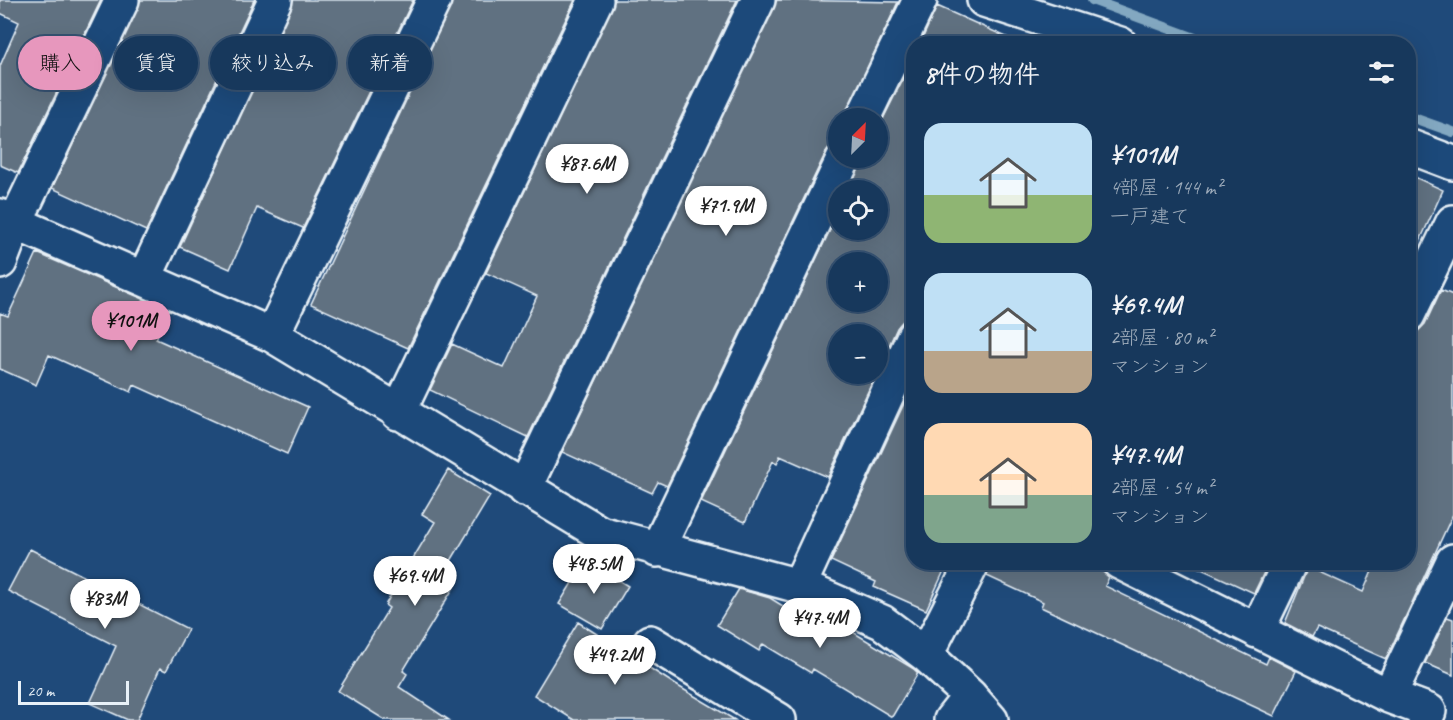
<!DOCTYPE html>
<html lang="ja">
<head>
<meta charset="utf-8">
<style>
	body { margin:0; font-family:Caveat,"Klee One",sans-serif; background:#244365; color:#f1f3f6; height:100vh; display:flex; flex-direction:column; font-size:22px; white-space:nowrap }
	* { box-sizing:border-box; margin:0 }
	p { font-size:20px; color:#9eacbb }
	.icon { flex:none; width:33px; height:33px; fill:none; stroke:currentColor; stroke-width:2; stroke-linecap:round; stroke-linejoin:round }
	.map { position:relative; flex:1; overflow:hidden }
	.details { position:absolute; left:906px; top:36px; width:510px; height:534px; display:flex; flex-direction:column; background:#17385c; border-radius:24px; box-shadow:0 6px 24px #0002,0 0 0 2px #365272 }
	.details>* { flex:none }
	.top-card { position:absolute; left:18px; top:36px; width:570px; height:54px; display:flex; gap:12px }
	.needle { width:39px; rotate:24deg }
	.controls { position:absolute; left:828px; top:108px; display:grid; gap:12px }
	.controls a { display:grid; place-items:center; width:60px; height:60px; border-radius:50%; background:#17385c; box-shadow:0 6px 24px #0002,0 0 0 2px #365272; font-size:30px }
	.scale { position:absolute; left:18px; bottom:15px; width:111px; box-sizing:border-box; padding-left:6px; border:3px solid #e8f1f8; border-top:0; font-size:16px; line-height:21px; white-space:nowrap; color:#e8f1f8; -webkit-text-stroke:4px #1f4a7a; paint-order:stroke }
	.price { position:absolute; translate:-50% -51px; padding:0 14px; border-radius:21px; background:#fff; color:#222; font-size:20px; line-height:39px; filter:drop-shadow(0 2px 3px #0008) }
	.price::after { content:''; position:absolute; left:50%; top:36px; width:18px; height:14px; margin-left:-9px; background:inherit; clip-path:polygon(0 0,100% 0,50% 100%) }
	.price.current { background:#e797bd; color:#111 }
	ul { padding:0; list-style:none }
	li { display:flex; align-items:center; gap:18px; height:150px; padding:0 18px }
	li span { display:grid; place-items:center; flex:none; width:168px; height:120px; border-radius:18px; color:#555 }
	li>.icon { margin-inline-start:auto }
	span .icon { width:72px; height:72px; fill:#fffc; stroke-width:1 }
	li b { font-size:26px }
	h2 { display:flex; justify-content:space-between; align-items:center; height:72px; padding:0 18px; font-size:26px }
	.pill { padding:0 21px; border-radius:27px; background:#17385c; box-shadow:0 6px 24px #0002,0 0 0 2px #365272; font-size:21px; line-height:54px }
	.pill.current { background:#e797bd; color:#111 }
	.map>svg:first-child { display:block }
</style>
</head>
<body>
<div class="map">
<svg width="1453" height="720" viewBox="0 0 1453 720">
	<rect width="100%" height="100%" fill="#1f4a7a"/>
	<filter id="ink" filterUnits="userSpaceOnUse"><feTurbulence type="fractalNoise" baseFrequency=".0167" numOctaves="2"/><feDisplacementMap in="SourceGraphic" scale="12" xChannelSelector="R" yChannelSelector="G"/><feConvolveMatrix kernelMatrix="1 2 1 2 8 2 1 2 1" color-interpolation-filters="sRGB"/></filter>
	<g filter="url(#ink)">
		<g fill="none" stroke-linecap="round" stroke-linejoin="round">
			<path stroke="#83a8c1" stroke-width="10" d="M1092,0L1211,44
				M1408,116L1453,132"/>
		</g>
		<path fill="#617181" stroke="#e8f1f8" stroke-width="1.5" fill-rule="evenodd" d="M0,0H101L18,173L0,165V66L19,22L0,13Z
			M141,0H254L146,231L52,188Z
			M293,0H413L303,228L257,208L230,269L180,247Z
			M453,0H575L408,348L311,304Z
			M615,0H737L528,437L430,390L452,344L504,368L537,296L486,273Z
			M777,0L898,2L844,118H838V141L827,150L667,486L658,482L652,493L562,452Z
			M937,6L1022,44H920Z
			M914,57V317L904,320L897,328L878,370V334H838V374H876L828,477L780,456L777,463L773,461L745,522L701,502L838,213V230H878V190H849L863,158H878V129ZM838,262H878V302H838Z
			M1408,174L1443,190L1408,267Z
			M37,253L169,310L156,339L308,407L287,454L134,385L131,392L49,355L36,385L0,369V313L8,316Z
			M1441,290L1453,295V514L1386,659L1317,628L1312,637L1285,623L1308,567L1363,592L1376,562H1408V334L1418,331L1425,324Z
			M914,382V562H948L926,610L874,587L876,582L831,561Z
			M448,470L490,496L440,579L454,587L403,671L407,674L399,687L449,720H385L338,691L389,608L385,605L435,522L422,514Z
			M30,549L188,629L166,671L160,668L137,720H128L90,703L116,646L8,591Z
			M586,560L628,586L602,629L559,604Z
			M991,562H1100L1103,572L1109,577L1105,586L1266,664L1269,657L1296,671L1274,716L1041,607L1043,602L987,576Z
			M1186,562H1269L1254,593Z
			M739,589L770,598L791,611L795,605L799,606L844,634L848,629L914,669L918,673L892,717L813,669L811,673L763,644L759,651L717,625Z
			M1447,617L1453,619V675L1425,663Z
			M578,622L676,685L735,720H574L534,695Z"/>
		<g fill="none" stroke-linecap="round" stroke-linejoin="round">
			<defs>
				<path id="minor" d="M984,0L1120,44
					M863,118L920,0
					M1408,146L1453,163
					M0,216L272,335L600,533L799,586L882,622L926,655L970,696L991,720
					M0,262L15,223L122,0
					M144,279L275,0
					M1408,315L1453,222
					M272,335L434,0
					M398,413L596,0
					M524,489L758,0
					M657,550L844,158
					M1119,562L1389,696L1453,561
					M799,586L914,336
					M1257,631L1290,562
					M650,642L779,720
					M926,655L973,562
					M1389,696L1429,711L1425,720
					M951,720L970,696"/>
			</defs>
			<use href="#minor" stroke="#e8f1f8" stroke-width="38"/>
			<use href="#minor" stroke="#1f4a7a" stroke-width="33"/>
		</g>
	</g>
</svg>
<div class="controls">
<a><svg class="needle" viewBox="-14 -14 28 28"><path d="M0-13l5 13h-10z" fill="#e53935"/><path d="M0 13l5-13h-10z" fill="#9eacbb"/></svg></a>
<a><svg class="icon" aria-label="locate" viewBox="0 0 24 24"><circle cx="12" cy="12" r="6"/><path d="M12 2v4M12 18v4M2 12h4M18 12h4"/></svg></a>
<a>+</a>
<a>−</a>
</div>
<div class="scale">20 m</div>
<b class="price" style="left:587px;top:195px">¥87.6M</b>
<b class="price" style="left:726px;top:237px">¥71.9M</b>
<b class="price current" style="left:131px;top:352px">¥101M</b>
<b class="price" style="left:594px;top:595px">¥48.5M</b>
<b class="price" style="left:415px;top:607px">¥69.4M</b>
<b class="price" style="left:105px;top:630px">¥83M</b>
<b class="price" style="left:820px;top:649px">¥47.4M</b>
<b class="price" style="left:615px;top:686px">¥49.2M</b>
<div class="top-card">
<a class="pill current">購入</a>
<a class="pill">賃貸</a>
<a class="pill">絞り込み</a>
<a class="pill">新着</a>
</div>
<section class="details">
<h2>8件の物件<svg class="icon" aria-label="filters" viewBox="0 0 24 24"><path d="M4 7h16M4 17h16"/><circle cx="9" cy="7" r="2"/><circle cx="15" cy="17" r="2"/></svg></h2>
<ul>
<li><span style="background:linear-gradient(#bfe0f5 60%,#8fb573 0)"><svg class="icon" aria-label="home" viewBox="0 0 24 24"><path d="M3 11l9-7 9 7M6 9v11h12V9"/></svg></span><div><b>¥101M</b><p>4部屋 · 144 m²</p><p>一戸建て</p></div></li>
<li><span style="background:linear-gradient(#bfe0f5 65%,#b9a48a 0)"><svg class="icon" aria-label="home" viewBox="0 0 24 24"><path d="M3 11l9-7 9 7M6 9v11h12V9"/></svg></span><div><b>¥69.4M</b><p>2部屋 · 80 m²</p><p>マンション</p></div></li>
<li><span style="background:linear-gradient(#ffd9b3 60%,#7fa58c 0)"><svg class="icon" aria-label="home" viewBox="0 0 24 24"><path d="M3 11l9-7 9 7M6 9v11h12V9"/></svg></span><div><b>¥47.4M</b><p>2部屋 · 54 m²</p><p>マンション</p></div></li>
</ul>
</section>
</div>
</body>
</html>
